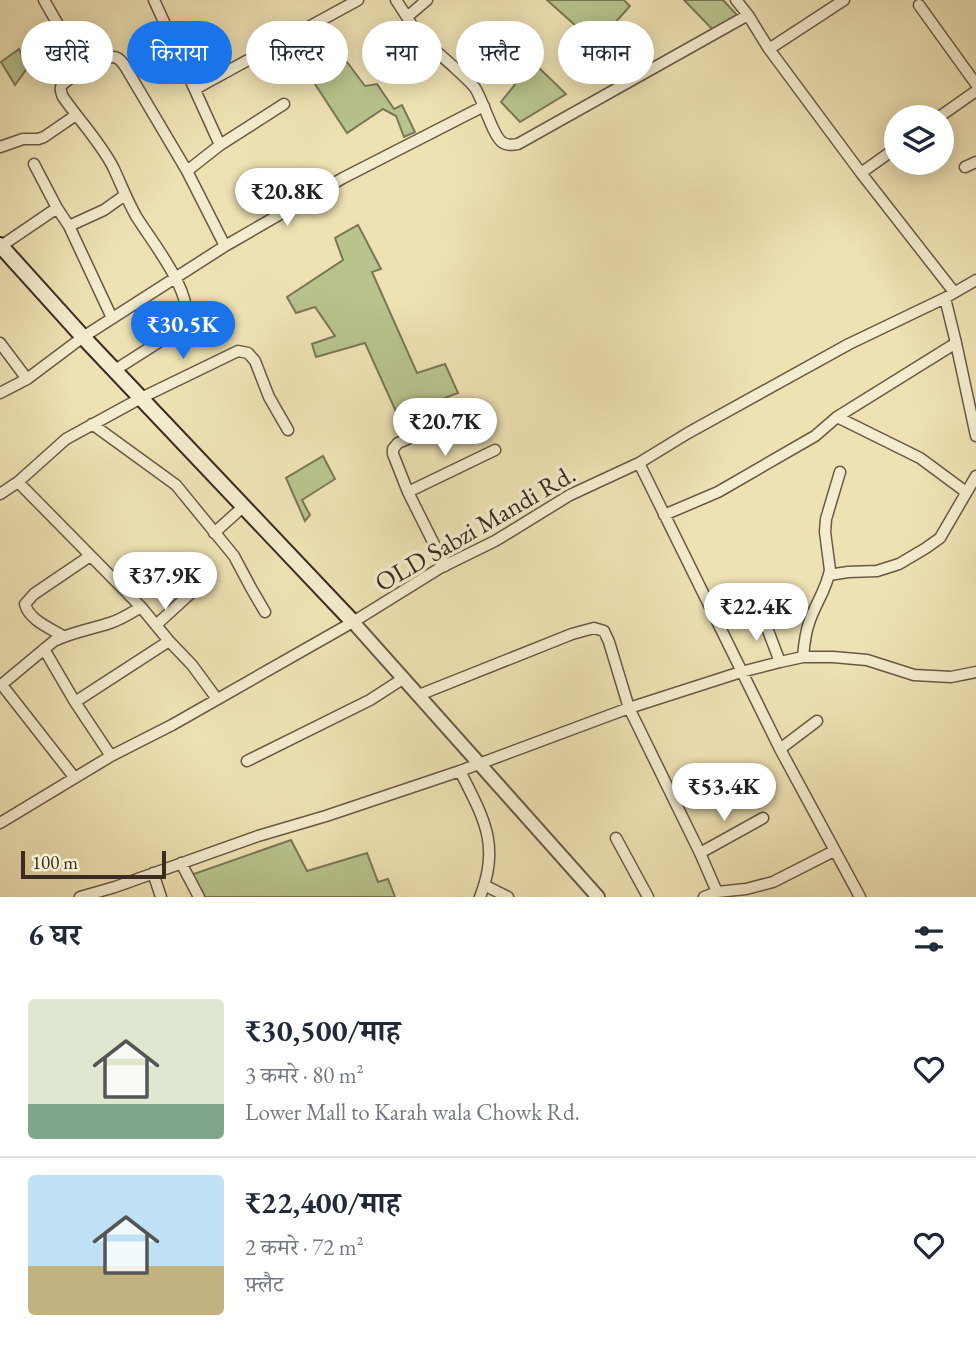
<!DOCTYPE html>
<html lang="hi">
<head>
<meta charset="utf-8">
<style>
	body { margin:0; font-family:"EB Garamond","Noto Serif Devanagari",serif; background:#f2f2f3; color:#1f2937; height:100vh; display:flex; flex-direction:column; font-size:26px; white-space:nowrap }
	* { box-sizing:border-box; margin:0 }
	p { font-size:23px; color:#747a83 }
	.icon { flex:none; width:38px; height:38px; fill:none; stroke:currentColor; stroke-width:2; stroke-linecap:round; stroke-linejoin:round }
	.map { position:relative; height:897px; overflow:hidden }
	.panel { display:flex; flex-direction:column; background:#fff; flex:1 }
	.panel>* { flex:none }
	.banner { position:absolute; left:21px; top:21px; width:934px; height:63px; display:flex; gap:14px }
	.fabs { position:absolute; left:884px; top:105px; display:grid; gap:14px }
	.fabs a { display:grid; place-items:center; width:70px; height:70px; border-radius:50%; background:#fff; box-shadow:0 4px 18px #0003; font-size:35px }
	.scale { position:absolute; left:21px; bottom:18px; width:145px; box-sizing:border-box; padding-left:7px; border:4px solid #3b2b20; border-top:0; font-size:19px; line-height:24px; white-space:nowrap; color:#3b2b20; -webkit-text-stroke:5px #f4ecce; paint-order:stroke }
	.price { position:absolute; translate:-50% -60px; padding:0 16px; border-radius:24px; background:#fff; color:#222; font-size:23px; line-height:46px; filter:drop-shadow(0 2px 4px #0008) }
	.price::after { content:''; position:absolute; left:50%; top:42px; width:21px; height:16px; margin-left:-10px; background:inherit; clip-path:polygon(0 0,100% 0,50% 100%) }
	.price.current { background:#1a73e8; color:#fff }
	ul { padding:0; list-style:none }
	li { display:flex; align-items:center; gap:21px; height:175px; padding:0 28px }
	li+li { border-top:2px solid #e0e1e3 }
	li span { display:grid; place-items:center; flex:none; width:196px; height:140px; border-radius:7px; color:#555 }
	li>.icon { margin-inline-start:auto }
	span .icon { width:84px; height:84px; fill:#fffc; stroke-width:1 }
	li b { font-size:30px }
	h2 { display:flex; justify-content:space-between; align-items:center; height:84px; padding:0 28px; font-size:30px }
	.chip { padding:0 24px; border-radius:32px; background:#fff; box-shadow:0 4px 18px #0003; font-size:24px; line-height:63px }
	.chip.current { background:#1a73e8; color:#fff }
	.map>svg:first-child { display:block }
</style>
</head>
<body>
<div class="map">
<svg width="976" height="897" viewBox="0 0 976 897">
	<rect width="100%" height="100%" fill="#eee2b4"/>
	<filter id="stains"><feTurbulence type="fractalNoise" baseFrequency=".00286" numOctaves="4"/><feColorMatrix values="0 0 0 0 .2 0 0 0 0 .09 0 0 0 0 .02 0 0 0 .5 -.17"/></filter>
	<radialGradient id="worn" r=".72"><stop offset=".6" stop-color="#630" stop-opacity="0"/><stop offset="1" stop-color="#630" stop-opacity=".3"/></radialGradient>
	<path fill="#b8c38e" stroke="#7a7757" stroke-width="2" d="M547,0H624L630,6L596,44Z
		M684,0H723L737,15L714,31Z
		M19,49L28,67L15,85L1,62Z
		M347,62L365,86L377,84L394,109L402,105L415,132L404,137L396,116L383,109L347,133L313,81Z
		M533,62L566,94L520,122L501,102Z
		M358,225L381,269L372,272L417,373L445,364L458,393L398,416L365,343L316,357L312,344L335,336L315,307L296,313L287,297L343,260L335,238Z
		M323,456L335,479L302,500L310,515L305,521L286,478Z
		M291,840L307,871L367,853L378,882L388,879L395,897H198L188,876Z"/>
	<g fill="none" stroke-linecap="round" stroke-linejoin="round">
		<defs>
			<path id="minor" d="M44,0L84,70
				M154,0L220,145
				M396,0L407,17L427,0
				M736,0L748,15
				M919,5L976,84
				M407,17C418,38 439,53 456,69C462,75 470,81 475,88C483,100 493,136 502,142C507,146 513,145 518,144L748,15L769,49L861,173L954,292
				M769,49L844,0
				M195,89L358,0
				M939,117L976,91
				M0,147L23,139H38L44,137L76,115
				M965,167L976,162
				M187,171L220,145L284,104
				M861,173L896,148
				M57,208L69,226L112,318
				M69,226L104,210L125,195
				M1,246L57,208L34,164
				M945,298L956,343L976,436
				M0,343L27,379
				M115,370L184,326C198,297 151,241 136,216C127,200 121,184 113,167C100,142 79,120 63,97C62,95 60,89 61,87C63,80 107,56 114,57C120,58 123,63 126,68L187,171L225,246
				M0,393L27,379L83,337L225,246L343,178L484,106
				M837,417L920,458L966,492
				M92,424L176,485L234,556L251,588L265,612
				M639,463L780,749L860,897
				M18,482L141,607L169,641L75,702L111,756
				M408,492L495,450
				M0,494L18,482L66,439L141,398L238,351L248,353L255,361L269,397L288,430
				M664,515L718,492L815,436L837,417L956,343
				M214,533L244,506
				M445,566L408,492L393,454V449L398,443L472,412
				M829,575L848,572L877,571L899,564L926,548L940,538L976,476
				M761,612L780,662
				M156,625L202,583
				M63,636C50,628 29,620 25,604L34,594L90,556
				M169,641L192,665L217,699
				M44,649L75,702
				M803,657C804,646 805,634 809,623C815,604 826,591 830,570L825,532L826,519L840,472
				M2,685L74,777
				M0,686L54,641C72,632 92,629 110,623C122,619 131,613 141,607
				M419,695L572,634L594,628L604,631L609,642L629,708L700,853L717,892L746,889L773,882L834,851
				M780,749L817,721
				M247,761L370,700L404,678
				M460,771C483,817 501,845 480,897
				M0,823L111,756L172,725L353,622L440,568L495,541L570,495L639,463L688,433L849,344L945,298L976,280
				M616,838L648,897
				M700,853L763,818
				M181,863L199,897
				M153,873L161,897
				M484,885L508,897
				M80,897L115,887L258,836L326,816L460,771L629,708L741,672L780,662L803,657H833L867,660L914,675L951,677L976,672
				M704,897L717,892"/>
			<path id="tertiary" d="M353,622L598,897"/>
			<path id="secondary" d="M0,245L83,337L353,622"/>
		</defs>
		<use href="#minor" stroke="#685945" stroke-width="13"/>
		<use href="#tertiary" stroke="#685945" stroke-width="16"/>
		<use href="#secondary" stroke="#3b2b20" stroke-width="18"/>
		<use href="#minor" stroke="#f4ecce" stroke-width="10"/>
		<use href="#tertiary" stroke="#f4ecce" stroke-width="12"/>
		<use href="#secondary" stroke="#f4ecce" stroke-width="14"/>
	</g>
	<g text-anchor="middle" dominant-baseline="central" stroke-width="7" stroke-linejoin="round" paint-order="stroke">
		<g font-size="26" fill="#3b2b20" stroke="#f4ecce">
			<text transform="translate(475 528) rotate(-30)">OLD Sabzi Mandi Rd.</text>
		</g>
	</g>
	<rect width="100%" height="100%" filter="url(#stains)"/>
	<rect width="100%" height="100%" fill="url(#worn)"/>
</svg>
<div class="fabs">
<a><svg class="icon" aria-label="layers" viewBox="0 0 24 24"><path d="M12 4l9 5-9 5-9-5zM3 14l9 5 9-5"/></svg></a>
</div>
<div class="scale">100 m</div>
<b class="price" style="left:287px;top:228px">₹20.8K</b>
<b class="price current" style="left:183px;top:361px">₹30.5K</b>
<b class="price" style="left:445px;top:458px">₹20.7K</b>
<b class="price" style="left:165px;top:612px">₹37.9K</b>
<b class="price" style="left:756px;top:643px">₹22.4K</b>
<b class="price" style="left:724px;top:823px">₹53.4K</b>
<div class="banner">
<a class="chip">खरीदें</a>
<a class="chip current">किराया</a>
<a class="chip">फ़िल्टर</a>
<a class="chip">नया</a>
<a class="chip">फ़्लैट</a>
<a class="chip">मकान</a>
</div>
</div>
<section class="panel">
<h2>6 घर<svg class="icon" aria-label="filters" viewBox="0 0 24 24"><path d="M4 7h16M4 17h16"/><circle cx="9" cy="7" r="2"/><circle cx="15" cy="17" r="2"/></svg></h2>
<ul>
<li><span style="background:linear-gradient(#dfe7d0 75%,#7fa58c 0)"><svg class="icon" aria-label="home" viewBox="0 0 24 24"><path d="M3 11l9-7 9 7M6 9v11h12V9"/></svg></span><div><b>₹30,500/माह</b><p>3 कमरे · 80 m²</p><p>Lower Mall to Karah wala Chowk Rd.</p></div><svg class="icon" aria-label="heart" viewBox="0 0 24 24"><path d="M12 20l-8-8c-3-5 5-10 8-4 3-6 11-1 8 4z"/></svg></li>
<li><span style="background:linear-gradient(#bfe0f5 65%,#c2b280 0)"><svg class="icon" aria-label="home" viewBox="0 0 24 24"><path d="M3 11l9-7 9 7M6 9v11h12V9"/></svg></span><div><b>₹22,400/माह</b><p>2 कमरे · 72 m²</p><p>फ़्लैट</p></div><svg class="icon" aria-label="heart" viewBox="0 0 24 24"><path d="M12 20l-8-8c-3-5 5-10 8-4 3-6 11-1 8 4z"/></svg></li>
</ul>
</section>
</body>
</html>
